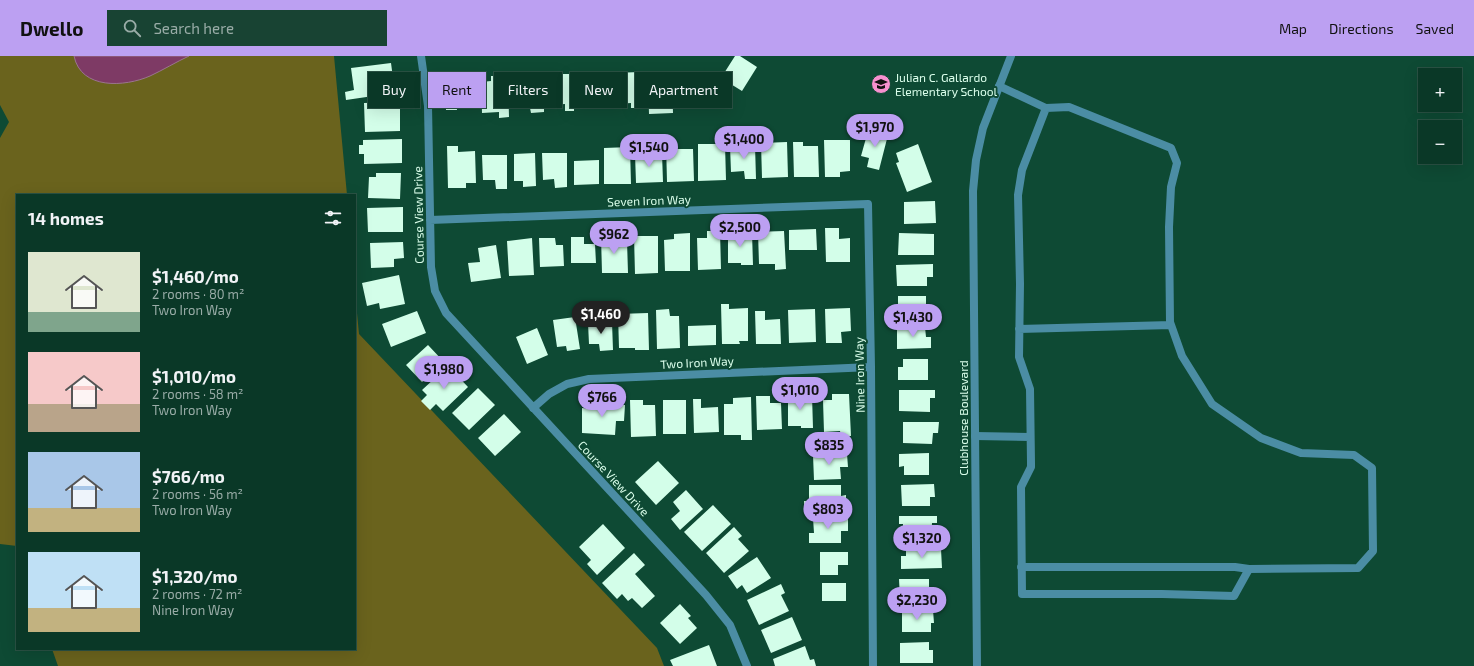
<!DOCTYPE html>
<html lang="en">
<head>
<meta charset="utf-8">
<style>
	body { margin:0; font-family:"Exo 2",sans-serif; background:#184333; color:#f1f3f6; height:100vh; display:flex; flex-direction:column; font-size:15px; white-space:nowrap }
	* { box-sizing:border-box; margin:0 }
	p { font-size:13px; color:#99aca7 }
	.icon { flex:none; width:22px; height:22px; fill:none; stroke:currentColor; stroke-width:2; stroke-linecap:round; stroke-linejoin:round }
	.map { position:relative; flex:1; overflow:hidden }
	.drawer { position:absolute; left:16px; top:138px; width:340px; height:456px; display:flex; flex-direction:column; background:#0a3827; border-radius:0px; box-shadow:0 4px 16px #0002,0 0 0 1px #2a5244 }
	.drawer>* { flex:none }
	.guide { position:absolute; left:368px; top:16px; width:380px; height:36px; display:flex; gap:8px }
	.fabs { position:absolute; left:1418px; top:12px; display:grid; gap:8px }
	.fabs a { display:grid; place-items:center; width:44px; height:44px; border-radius:0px; background:#0a3827; box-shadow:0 4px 16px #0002,0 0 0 1px #2a5244; font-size:20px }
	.price { position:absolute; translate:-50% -34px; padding:0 9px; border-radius:14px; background:#bca0f2; color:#111; font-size:13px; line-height:26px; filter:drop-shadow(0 1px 2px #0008) }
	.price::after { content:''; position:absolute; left:50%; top:24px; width:12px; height:9px; margin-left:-6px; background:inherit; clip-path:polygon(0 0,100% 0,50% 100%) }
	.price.selected { background:#222; color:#fff }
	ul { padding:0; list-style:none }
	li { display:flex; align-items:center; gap:12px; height:100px; padding:0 12px }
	li span { display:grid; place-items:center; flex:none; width:112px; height:80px; border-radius:0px; color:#555 }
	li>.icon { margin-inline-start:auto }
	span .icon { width:48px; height:48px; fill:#fffc; stroke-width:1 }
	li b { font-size:17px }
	h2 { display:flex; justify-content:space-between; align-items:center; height:48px; padding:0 12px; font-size:17px }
	.tag { padding:0 14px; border-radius:0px; background:#0a3827; box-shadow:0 4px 16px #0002,0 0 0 1px #2a5244; font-size:14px; line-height:36px }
	.tag.selected { background:#bca0f2; color:#111 }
	header { display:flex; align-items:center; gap:24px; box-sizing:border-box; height:56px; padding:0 20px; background:#bca0f2; color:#111 }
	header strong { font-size:19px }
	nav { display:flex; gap:22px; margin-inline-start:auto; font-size:14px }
	.search { width:280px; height:36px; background:#184333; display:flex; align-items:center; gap:10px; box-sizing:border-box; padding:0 14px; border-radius:0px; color:#99aca7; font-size:15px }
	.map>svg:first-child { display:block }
</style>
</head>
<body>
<header>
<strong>Dwello</strong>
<div class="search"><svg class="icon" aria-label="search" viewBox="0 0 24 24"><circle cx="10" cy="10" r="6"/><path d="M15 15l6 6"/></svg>Search here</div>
<nav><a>Map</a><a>Directions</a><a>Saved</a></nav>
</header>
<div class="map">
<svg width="1474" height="610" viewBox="0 0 1474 610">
	<rect width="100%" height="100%" fill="#0e4a34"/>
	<path fill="#6a631d" d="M0,0H334L347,139H17V490L0,488V82L9,66L0,49Z
		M355,236L359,278L657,592L664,610H58L52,593H355Z"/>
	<path fill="#7e3a65" stroke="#9a758d" d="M74,0H189C176,6 163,14 150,20C125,31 81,34 74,0Z"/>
	<path fill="#d3fee9" d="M735,0H740L757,11L742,35L721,22Z
		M391,7L393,22L385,23L387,38L346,44L345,36L354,34L351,12Z
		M608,15L609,53H598V48L582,49L581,16Z
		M639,16L640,52H631V47L615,48V17Z
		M514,18H532V26H544L545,50L520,51V35H514Z
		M550,18H574V55H565V48L550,49Z
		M470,20V45H456L457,54H446L445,21Z
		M491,20H508L509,61L499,62V56L482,57L481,26L491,25Z
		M672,25L673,57L649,58L648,26Z
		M707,26L708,47H680V27Z
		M400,46V75L365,76L364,47Z
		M682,48H690V52H682Z
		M544,51V56L531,57L530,52Z
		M878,72L889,75L879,114L867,111L869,102L861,100L868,75L877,77Z
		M402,83V107L364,108V98H359V89H363V84Z
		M824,84H850V115L840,116V121H825Z
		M787,86L788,121L762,122L761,87Z
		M793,86H803V90H818L819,121H794Z
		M666,87H677V93H693L694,125L667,126Z
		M698,88H725L726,124L698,125Z
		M918,88L932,126L907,136L896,107L899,106L896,97Z
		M755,89L756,123H745L744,115L731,116L730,90Z
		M447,90H458V96L475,95L476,127H466V132H448Z
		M630,91L631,128H604V92Z
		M535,97L536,130L523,131V125H514V98Z
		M542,97H567V131L555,132L554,123L543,124Z
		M662,97L663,126L636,127L635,98Z
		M482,99H507V133H496L495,124H483Z
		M599,104V128L574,129V105Z
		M376,117H401L400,143L368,142L369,121H376Z
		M935,145L936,167L904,168V146Z
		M403,151V176H368L367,152Z
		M825,172H839V183L850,182V206H826Z
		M816,173L817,194H789V174Z
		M707,175H720L721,213L698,214L697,182H707Z
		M784,175L786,213L775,214V208H759L758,176Z
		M728,176H752L753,209H741V207H728Z
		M690,177V215H665L664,184L674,183V178Z
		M899,177L934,178V199H898Z
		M601,180H617V185H627L628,217H602Z
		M634,180H658V217L635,218Z
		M571,181H584V188H595L596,207H571Z
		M532,182L534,219L509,220L507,185Z
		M539,182H555L556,189H563L564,210L540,211Z
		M403,186L404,202L394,203V211L371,212L370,187Z
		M496,189L501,222L471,226L468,207L480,206L478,192Z
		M933,208V221H927V230H897L896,209Z
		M399,219L405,248L380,253L379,247L367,250L362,227Z
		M898,240H926V262L904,261V253H898Z
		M721,248H729V253L748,252V285H739L740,288H722Z
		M850,252L851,275L841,276L842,287H826L825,253Z
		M669,253L670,260H679L680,292L657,293L656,254Z
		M815,253L816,286L789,287L788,254Z
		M417,255L426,277L391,291L382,268Z
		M755,255H765V264L780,263L781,288H756Z
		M648,257L649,294H635V292H619L618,258Z
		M575,261L580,293L567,295L566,290L557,291L553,264Z
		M612,266L613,294L600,295L599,288H589L588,267Z
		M716,269V289L688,290V270Z
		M925,271L926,281H931V292L897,293V272Z
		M537,272L548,299L527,308L516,281Z
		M428,289L444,306L422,326L406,309Z
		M903,303H928V324H898V311H903Z
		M448,310L468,331L443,355L436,348L430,354L421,345L427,339L422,334Z
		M478,332L495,349L469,374L452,357Z
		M899,334H935V342H930V356L899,355Z
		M832,338H849L851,380H841L840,375L824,376L823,344H832Z
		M788,339H812L813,372H801V370H788Z
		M756,340H770V347H781L782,373L757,374Z
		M751,341L752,384H741V379H724V348H733V342Z
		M592,343H603V348L625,349L624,365H616L615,379L582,377V352L592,353Z
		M693,343H701V352L718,351L719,376L694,377Z
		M630,344H643V349H655L656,380L631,381Z
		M663,344H686V378H663Z
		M504,358L521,376L495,400L478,382Z
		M903,366H939L938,377H933L932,388L903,387Z
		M929,397V419H904V410L899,411V398Z
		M847,398L848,411H840L841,423L814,424L813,399Z
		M658,405L679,427L656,449L635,426Z
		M934,428L935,441H930V450H902L901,429Z
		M809,429H841V440L846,439V456H804V445H809Z
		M686,434L703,453L680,474L671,463L680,455L673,446Z
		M713,449L731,468L702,495L684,476Z
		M899,460H937V467H932L931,482L903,481V468H899Z
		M813,462H848V475H841V487H809V477H814Z
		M603,468L625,492L597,519L587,508L591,504L579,491Z
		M734,471L742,480L738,483L749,495L724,517L706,497Z
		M906,493H941L942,512L901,513V500H906Z
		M820,496H848V509H838V519H820Z
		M634,497L645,509L635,518L655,540L642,552L632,542L628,545L622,538L617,543L602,527Z
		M757,501L771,522L747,537L742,529L737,533L728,520Z
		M899,523H929V533L935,532V544H900Z
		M822,527H846V545H822Z
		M781,528L785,537L781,539L789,555L759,569L747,544Z
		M680,548L691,560L688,562L697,572L680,588L660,567Z
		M933,554L934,567H931V576H902V555Z
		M792,561L802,584L771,597L761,574Z
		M929,586V594H933V607H900V587Z
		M709,589L717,610H673L670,604Z
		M805,590L810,604L814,603L816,610H775L773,603Z"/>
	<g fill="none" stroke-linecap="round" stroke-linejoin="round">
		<path stroke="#4b8da4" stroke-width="8" d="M999,30L1046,52L1022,114L1018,139L1020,228L1019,301L1030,333L1031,407V411L1021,431L1022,538H1162L1234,540L1249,513L1358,512L1373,495L1372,412L1354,399L1301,397L1261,382L1212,348L1182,300L1170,266L1169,171L1171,131L1177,107L1171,92L1069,51L1046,52
			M1019,273L1171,269
			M975,380L1030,381
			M1021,511H1235L1249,513"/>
		<path stroke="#4b8da4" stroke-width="8" d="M421,0L428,50L431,211L435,235L446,257L706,539L730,569L747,610
			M430,164L868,148L871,311L873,610
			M533,352L549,338L567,328L589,323L871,311"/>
		<path stroke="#4b8da4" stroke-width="8" d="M977,610L973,135L976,104L983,72L1011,0"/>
	</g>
	<defs>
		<symbol id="school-disc" viewBox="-11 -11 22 22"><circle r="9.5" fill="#f790cf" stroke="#0e4a34"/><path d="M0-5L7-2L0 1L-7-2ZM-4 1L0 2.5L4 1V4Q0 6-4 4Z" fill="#111"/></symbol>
	</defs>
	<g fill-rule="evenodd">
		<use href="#school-disc" x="870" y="17" width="22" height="22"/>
	</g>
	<g text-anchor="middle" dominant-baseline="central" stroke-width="4" stroke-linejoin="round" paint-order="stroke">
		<g font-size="12" fill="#dafeeb" stroke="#0e4a34" text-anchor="start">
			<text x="895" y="21">Julian C. Gallardo<tspan x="895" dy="14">Elementary School</tspan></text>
		</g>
		<g font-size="12" fill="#dafeeb" stroke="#0e4a34">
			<text transform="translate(649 144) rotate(-2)">Seven Iron Way</text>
			<text transform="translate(418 159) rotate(-91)">Course View Drive</text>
			<text transform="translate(697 306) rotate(-3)">Two Iron Way</text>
			<text transform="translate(859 319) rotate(-91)">Nine Iron Way</text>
			<text transform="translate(963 362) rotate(-90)">Clubhouse Boulevard</text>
			<text transform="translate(614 422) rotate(47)">Course View Drive</text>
		</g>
	</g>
</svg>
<div class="fabs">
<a>+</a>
<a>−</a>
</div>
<b class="price" style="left:875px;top:92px">$1,970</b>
<b class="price" style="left:744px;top:104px">$1,400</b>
<b class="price" style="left:649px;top:112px">$1,540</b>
<b class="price" style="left:740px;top:192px">$2,500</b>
<b class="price" style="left:614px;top:199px">$962</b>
<b class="price selected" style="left:601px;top:279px">$1,460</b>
<b class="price" style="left:913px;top:282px">$1,430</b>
<b class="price" style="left:444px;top:334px">$1,980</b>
<b class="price" style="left:800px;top:355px">$1,010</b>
<b class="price" style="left:602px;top:362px">$766</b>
<b class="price" style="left:829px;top:410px">$835</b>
<b class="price" style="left:828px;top:474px">$803</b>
<b class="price" style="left:922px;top:503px">$1,320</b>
<b class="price" style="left:917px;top:565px">$2,230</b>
<div class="guide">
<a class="tag">Buy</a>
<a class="tag selected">Rent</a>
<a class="tag">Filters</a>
<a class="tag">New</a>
<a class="tag">Apartment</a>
</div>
<section class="drawer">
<h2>14 homes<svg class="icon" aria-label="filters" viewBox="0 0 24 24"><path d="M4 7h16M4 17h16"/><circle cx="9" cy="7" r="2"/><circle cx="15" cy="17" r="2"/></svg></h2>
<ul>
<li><span style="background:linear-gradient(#dfe7d0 75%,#7fa58c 0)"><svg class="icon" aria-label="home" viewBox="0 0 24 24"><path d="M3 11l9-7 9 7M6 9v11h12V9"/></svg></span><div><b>$1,460/mo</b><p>2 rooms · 80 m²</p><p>Two Iron Way</p></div></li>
<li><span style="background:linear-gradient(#f6c9c9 65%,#b9a48a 0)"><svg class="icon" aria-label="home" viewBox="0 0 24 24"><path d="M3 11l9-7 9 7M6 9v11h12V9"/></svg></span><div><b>$1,010/mo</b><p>2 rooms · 58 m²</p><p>Two Iron Way</p></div></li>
<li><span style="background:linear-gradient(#a9c7e8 70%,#c2b280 0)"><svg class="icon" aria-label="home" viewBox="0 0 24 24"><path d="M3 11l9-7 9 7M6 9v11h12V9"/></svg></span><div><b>$766/mo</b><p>2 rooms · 56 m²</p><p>Two Iron Way</p></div></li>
<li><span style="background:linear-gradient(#bfe0f5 70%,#c2b280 0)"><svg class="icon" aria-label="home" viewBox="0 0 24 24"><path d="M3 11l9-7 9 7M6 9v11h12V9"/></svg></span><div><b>$1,320/mo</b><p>2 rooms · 72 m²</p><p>Nine Iron Way</p></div></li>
</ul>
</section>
</div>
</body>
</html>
